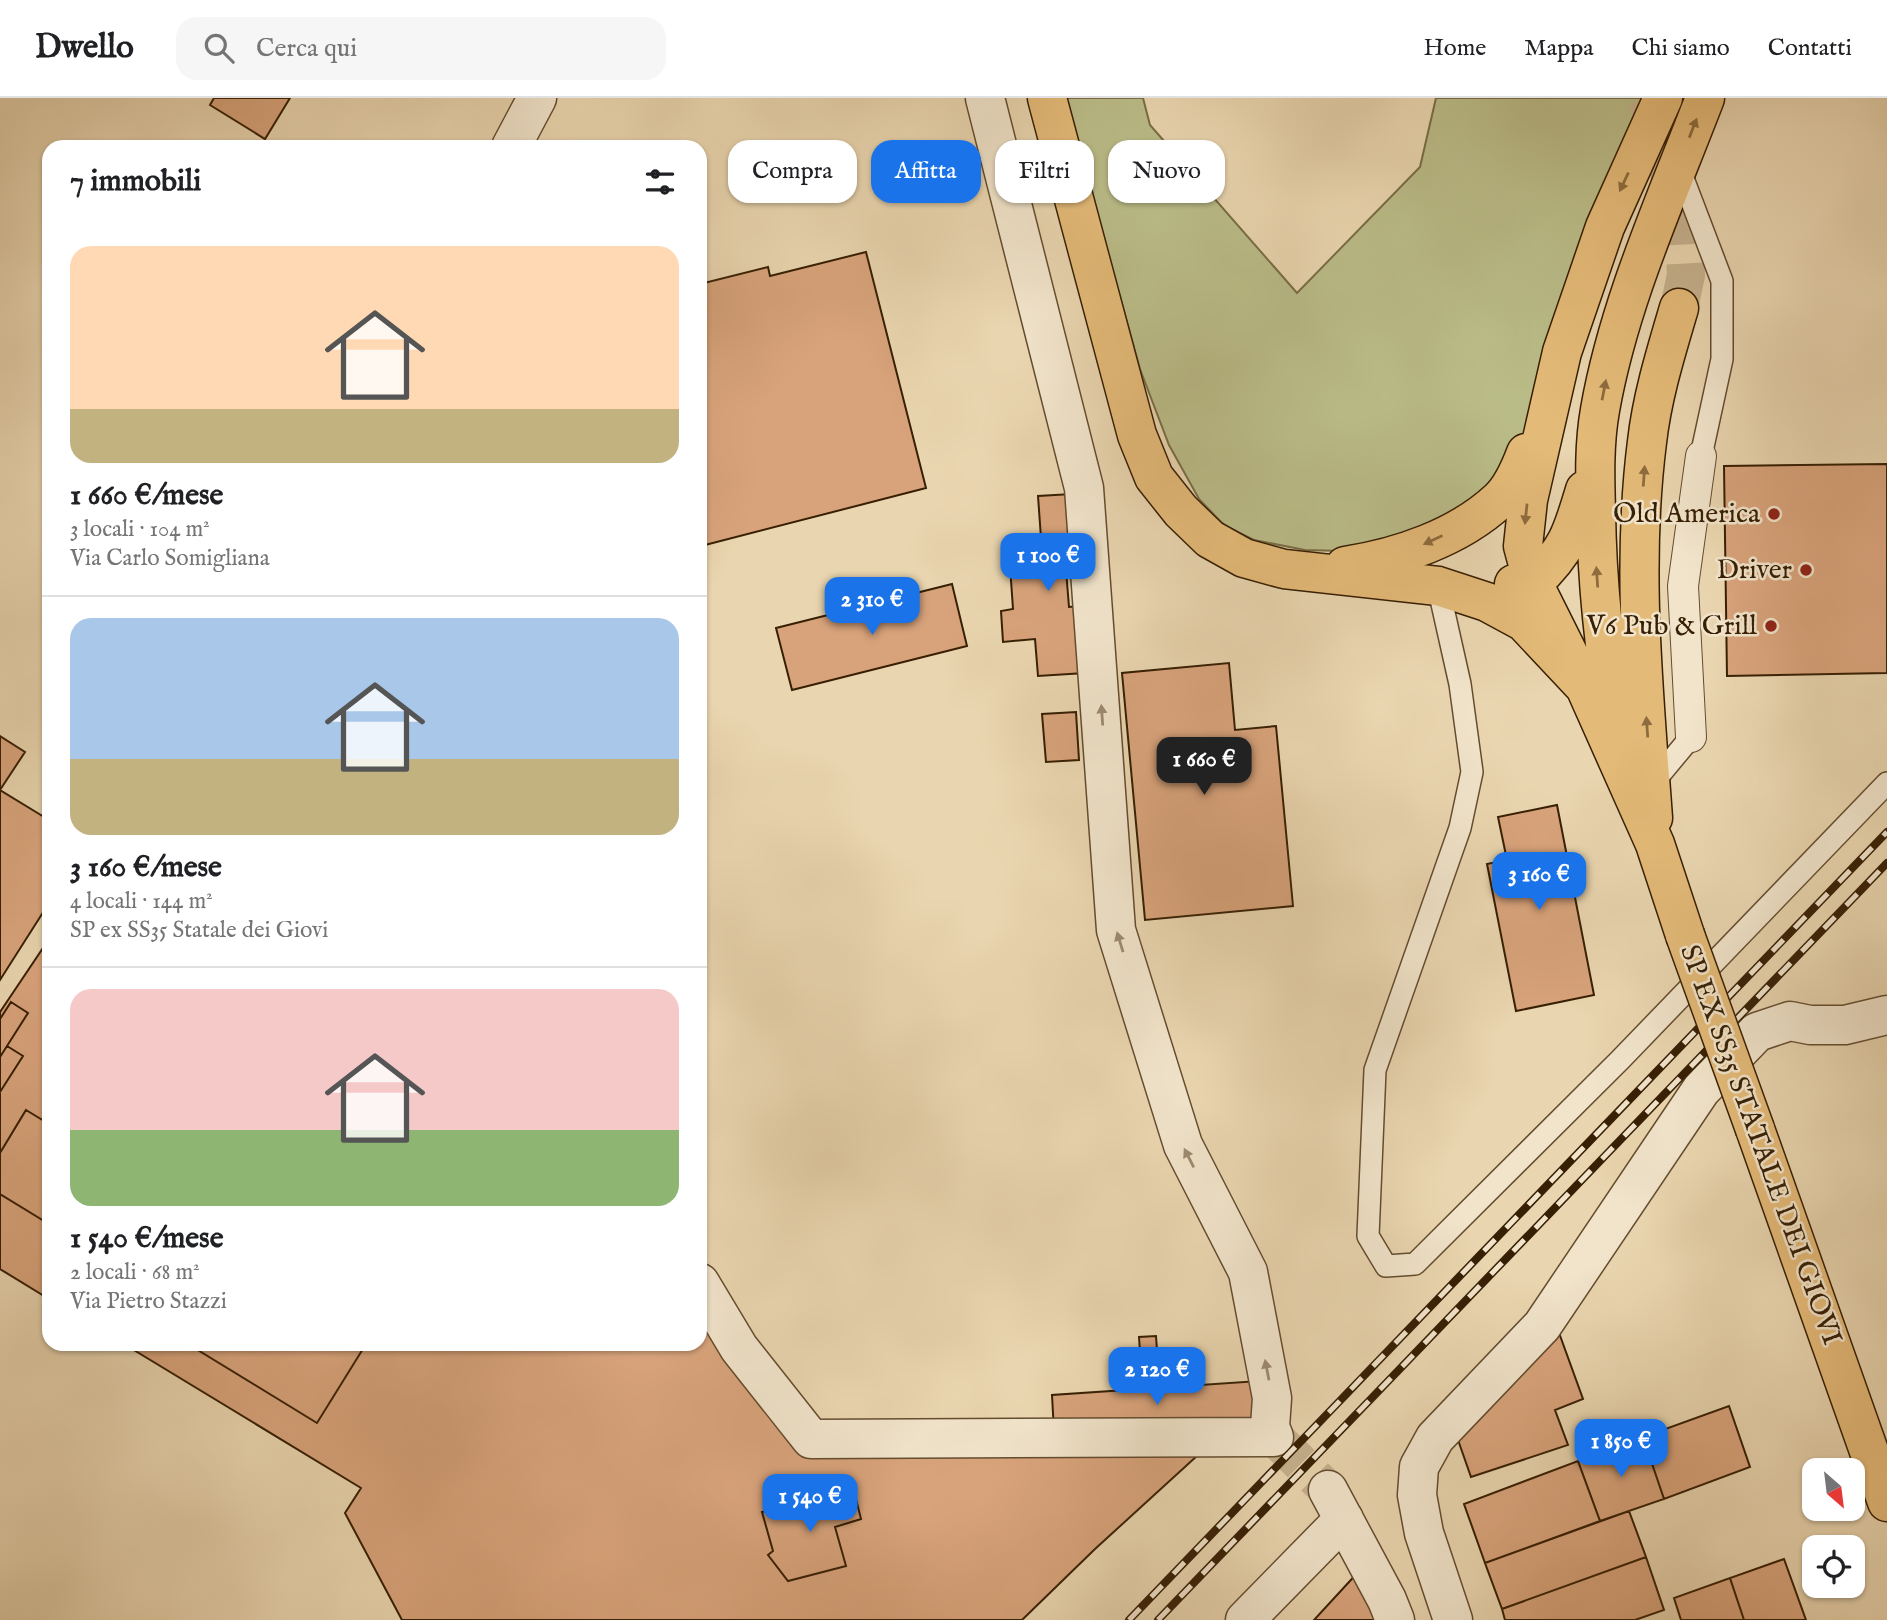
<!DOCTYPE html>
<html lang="it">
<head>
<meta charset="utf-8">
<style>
	body { margin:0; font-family:"IM FELL English",serif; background:#f6f6f6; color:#202124; height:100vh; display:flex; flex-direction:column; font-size:26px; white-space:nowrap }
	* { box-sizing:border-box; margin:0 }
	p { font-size:23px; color:#757577 }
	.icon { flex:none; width:38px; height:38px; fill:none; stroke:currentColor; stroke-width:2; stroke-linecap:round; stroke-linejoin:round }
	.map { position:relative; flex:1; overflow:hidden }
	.side { position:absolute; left:42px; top:42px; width:665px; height:1211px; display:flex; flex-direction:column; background:#fff; border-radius:21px; box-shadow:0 2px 5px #0004 }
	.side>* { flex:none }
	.banner { position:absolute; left:728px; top:42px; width:665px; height:63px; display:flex; gap:14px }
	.needle { width:46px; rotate:152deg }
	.fabs { position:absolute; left:1802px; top:1360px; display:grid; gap:14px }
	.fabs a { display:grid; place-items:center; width:63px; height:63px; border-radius:14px; background:#fff; box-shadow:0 2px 5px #0004; font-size:35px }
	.price { position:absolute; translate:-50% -60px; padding:0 16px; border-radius:14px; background:#1a73e8; color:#fff; font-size:23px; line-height:46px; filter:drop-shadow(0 2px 4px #0008) }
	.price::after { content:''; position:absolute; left:50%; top:42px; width:21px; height:16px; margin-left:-10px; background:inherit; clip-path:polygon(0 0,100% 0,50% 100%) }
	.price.on { background:#222; color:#fff }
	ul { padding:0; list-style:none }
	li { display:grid; align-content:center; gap:14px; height:371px; padding:0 28px }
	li+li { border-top:2px solid #e0e0e0 }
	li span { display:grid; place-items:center; height:217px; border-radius:21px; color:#555 }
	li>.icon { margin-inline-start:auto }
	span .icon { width:126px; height:126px; fill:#fffc; stroke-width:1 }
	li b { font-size:30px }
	h2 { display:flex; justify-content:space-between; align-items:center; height:84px; padding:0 28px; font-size:30px }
	.tag { padding:0 24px; border-radius:21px; background:#fff; box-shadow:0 2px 5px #0004; font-size:24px; line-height:63px }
	.tag.on { background:#1a73e8; color:#fff }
	header { display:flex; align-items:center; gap:42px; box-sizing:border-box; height:98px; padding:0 35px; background:#fff; border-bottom:2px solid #e0e0e0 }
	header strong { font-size:33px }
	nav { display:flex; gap:38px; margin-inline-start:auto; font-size:24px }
	.search { width:490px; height:63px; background:#f6f6f6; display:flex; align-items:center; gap:18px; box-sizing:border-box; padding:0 24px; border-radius:21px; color:#757577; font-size:26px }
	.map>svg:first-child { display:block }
</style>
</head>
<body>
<header>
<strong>Dwello</strong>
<div class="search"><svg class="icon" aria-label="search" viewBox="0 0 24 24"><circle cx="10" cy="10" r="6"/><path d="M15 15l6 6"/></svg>Cerca qui</div>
<nav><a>Home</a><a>Mappa</a><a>Chi siamo</a><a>Contatti</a></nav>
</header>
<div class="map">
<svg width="1887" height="1522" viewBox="0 0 1887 1522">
	<rect width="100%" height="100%" fill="#e9d5af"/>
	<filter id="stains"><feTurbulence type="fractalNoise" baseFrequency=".00286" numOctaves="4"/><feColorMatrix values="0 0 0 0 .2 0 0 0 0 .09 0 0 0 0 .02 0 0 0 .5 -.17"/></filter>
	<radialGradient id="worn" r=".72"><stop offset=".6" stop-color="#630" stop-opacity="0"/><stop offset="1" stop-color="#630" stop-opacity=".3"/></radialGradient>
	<path fill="#babc88" stroke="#786e46" stroke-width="2" d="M1065,0H1143L1150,27L1297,195L1420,69L1436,0H1645L1518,357L1487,397L1449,421L1342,453L1305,452L1254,442L1225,428L1199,401L1169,347L1140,271Z"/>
	<path fill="#d8a37b" stroke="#371f04" stroke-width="2" d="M214,0H290L265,41L210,7Z
		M866,154L926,390L705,447L700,427V186L768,169L770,178Z
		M1887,366V575L1727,578L1724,368Z
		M1072,396L1077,471L1066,472L1069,509L1080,508L1085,575L1038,578L1035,541L1003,544L1001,513L1013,511L1010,468L1022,467L1020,442L1041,440L1038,398Z
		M952,486L967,548L792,592L776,530Z
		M1229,565L1235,632L1276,628L1293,808L1145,822L1122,575Z
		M1076,614L1079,662L1046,664L1042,616Z
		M0,638L25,654L0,692L49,722V805L0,882Z
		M1557,707L1594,897L1516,913L1487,766L1507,762L1498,719Z
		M49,841V1201L0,1171V914Z
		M11,904L28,915L0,959V921Z
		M7,948L23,958L0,994V959Z
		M26,1012L49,1026V1126L0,1096V1055Z
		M700,1210L805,1356L1198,1357L1095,1451L1022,1522H402L345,1415L361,1390L124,1246H700Z
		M1558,1232L1583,1301L1555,1312L1568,1347L1471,1379L1457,1339Z
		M1156,1238L1158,1267L1141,1269L1139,1239Z
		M188,1246H366L317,1325Z
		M1141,1258L1142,1281L1115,1282L1113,1260Z
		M1259,1283L1261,1320L1054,1334L1052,1297Z
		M1729,1308L1750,1369L1664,1401L1643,1339Z
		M1643,1339L1664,1401L1600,1423L1578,1363Z
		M1578,1363L1600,1423L1485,1465L1464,1406Z
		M853,1389L861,1421L835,1429L846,1468L788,1483L768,1457L773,1453L762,1414Z
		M1629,1413L1646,1459L1502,1511L1485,1465Z
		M1646,1459L1664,1512L1635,1522H1505L1502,1511Z
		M1784,1461L1806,1522H1744L1730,1480Z
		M1361,1471L1379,1522H1314Z
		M1730,1480L1744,1522H1681L1674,1500Z"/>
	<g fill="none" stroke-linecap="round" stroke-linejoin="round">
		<path stroke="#c5b18d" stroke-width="38" stroke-dasharray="38 19" stroke-linecap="butt" d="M1274,1339L1328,1392"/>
		<path stroke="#c5b18d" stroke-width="38" stroke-dasharray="38 19" stroke-linecap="butt" d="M1646,0L1658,30L1684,136L1686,177L1679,210"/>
		<defs>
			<path id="service" d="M1679,70L1722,183V261L1701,358
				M1438,488L1460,586L1472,674L1460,730L1375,972L1368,1138L1386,1168L1415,1166L1620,962L1887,685
				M1651,687L1691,639"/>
			<path id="pedestrian" d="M1691,639L1683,488L1701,358"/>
			<path id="minor" d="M511,49L537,0
				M700,1185L739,1250L811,1341L1274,1339L1270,1329L1272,1300L1248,1174L1183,1047L1116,832L1084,390L985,0
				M1328,1392L1387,1502L1395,1522
				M1245,1522L1344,1421
				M1453,1522L1424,1435L1417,1397L1419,1369L1435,1340L1542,1228L1701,992L1757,934L1790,923L1810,927H1845L1887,917"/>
			<path id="primary" d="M1047,0L1137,337L1154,379L1181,413L1210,441L1244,460L1284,471L1438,488L1487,504L1524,524L1585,589
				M1663,0L1605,129L1562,254L1528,402L1523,448L1533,485L1585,589L1655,746L1685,837
				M1345,468C1398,460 1458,440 1499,402C1511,391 1520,371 1526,355
				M1514,486L1533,485C1567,453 1572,436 1585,392
				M1617,625C1604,554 1597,485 1596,413C1595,379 1594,346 1600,312C1619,204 1666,102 1705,0
				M1653,720C1644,595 1631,469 1647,344C1652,299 1666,254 1679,210
				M1755,1031L1887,1404"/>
		</defs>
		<use href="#service" stroke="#644c2f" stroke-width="24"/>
		<use href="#pedestrian" stroke="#644c2f" stroke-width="32"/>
		<use href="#minor" stroke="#644c2f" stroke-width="41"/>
		<use href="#primary" stroke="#371f04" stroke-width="41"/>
		<use href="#service" stroke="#f1e4cb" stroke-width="21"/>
		<use href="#pedestrian" stroke="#f1e4cb" stroke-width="30"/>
		<use href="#minor" stroke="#f1e4cb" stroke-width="38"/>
		<use href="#primary" stroke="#e4ba78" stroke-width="38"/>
		<defs>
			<path id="rail" d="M1129,1522L1887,734
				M1158,1522L1887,765"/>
		</defs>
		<use href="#rail" stroke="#371f04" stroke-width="8"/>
		<use href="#rail" stroke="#f1e4cb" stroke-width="5" stroke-dasharray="16" stroke-linecap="butt"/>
		<defs>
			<path id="primary-bridge" d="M1685,837L1755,1031"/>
		</defs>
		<use href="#primary-bridge" stroke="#371f04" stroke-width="41" stroke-linecap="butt"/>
		<use href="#primary-bridge" stroke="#e4ba78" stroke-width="38"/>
	</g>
	<defs><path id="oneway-solid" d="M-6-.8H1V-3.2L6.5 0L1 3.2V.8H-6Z" transform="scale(1.75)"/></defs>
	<g fill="#8e6c3e">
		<use href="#oneway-solid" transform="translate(1693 30) rotate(-69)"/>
		<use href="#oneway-solid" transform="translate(1624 84) rotate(115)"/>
		<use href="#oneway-solid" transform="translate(1604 292) rotate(-79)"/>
		<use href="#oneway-solid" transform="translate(1644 378) rotate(-86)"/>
		<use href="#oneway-solid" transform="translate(1526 416) rotate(96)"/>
		<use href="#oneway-solid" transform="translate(1433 442) rotate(155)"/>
		<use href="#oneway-solid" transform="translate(1597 479) rotate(-94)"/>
		<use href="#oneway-solid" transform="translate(1647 629) rotate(-94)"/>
	</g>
	<g fill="#9d8b71">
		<use href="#oneway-solid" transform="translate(1102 617) rotate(-94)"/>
		<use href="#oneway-solid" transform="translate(1120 844) rotate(-107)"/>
		<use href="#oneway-solid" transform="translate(1189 1060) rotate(-117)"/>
		<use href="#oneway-solid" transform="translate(1267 1272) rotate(-101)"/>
	</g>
	<g fill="#8f2418" stroke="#f1e4cb" stroke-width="2.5">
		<circle cx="1774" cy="416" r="7"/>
		<circle cx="1806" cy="472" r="7"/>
		<circle cx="1771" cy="528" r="7"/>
	</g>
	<g text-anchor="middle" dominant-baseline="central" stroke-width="5" stroke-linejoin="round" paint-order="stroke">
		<g font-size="28" fill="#371f04" stroke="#f1e4cb" text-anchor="end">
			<text x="1760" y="416">Old America</text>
			<text x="1792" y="472">Driver</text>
			<text x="1757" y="528">V6 Pub &amp; Grill</text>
		</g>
		<g font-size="28" fill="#371f04" stroke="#f1e4cb">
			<text transform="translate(1760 1047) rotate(70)">SP EX SS35 STATALE DEI GIOVI</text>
		</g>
	</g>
	<rect width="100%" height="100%" filter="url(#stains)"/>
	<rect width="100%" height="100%" fill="url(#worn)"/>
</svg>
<div class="fabs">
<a><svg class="needle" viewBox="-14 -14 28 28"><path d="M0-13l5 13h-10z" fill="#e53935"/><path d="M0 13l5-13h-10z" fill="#757577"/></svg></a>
<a><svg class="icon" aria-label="locate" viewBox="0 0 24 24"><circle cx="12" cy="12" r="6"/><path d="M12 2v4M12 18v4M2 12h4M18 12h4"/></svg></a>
</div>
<b class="price" style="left:1048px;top:495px">1 100 €</b>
<b class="price" style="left:872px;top:539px">2 310 €</b>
<b class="price on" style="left:1204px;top:699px">1 660 €</b>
<b class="price" style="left:1539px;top:814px">3 160 €</b>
<b class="price" style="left:1157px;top:1309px">2 120 €</b>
<b class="price" style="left:1621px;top:1381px">1 850 €</b>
<b class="price" style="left:810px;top:1436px">1 540 €</b>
<div class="banner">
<a class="tag">Compra</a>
<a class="tag on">Affitta</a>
<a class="tag">Filtri</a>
<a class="tag">Nuovo</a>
</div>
<section class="side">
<h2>7 immobili<svg class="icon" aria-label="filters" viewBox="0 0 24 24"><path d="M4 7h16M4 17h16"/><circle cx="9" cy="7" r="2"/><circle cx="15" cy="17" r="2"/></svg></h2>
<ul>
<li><span style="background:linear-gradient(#ffd9b3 75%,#c2b280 0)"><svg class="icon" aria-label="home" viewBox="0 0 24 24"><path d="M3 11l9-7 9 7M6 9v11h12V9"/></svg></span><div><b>1 660 €/mese</b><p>3 locali · 104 m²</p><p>Via Carlo Somigliana</p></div></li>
<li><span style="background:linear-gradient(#a9c7e8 65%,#c2b280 0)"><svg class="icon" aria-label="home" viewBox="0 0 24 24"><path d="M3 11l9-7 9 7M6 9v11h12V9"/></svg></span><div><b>3 160 €/mese</b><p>4 locali · 144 m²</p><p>SP ex SS35 Statale dei Giovi</p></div></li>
<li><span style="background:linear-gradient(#f6c9c9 65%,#8fb573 0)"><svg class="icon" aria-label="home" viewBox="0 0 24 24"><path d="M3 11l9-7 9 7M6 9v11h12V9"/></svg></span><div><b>1 540 €/mese</b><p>2 locali · 68 m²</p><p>Via Pietro Stazzi</p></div></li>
</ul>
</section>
</div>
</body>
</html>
